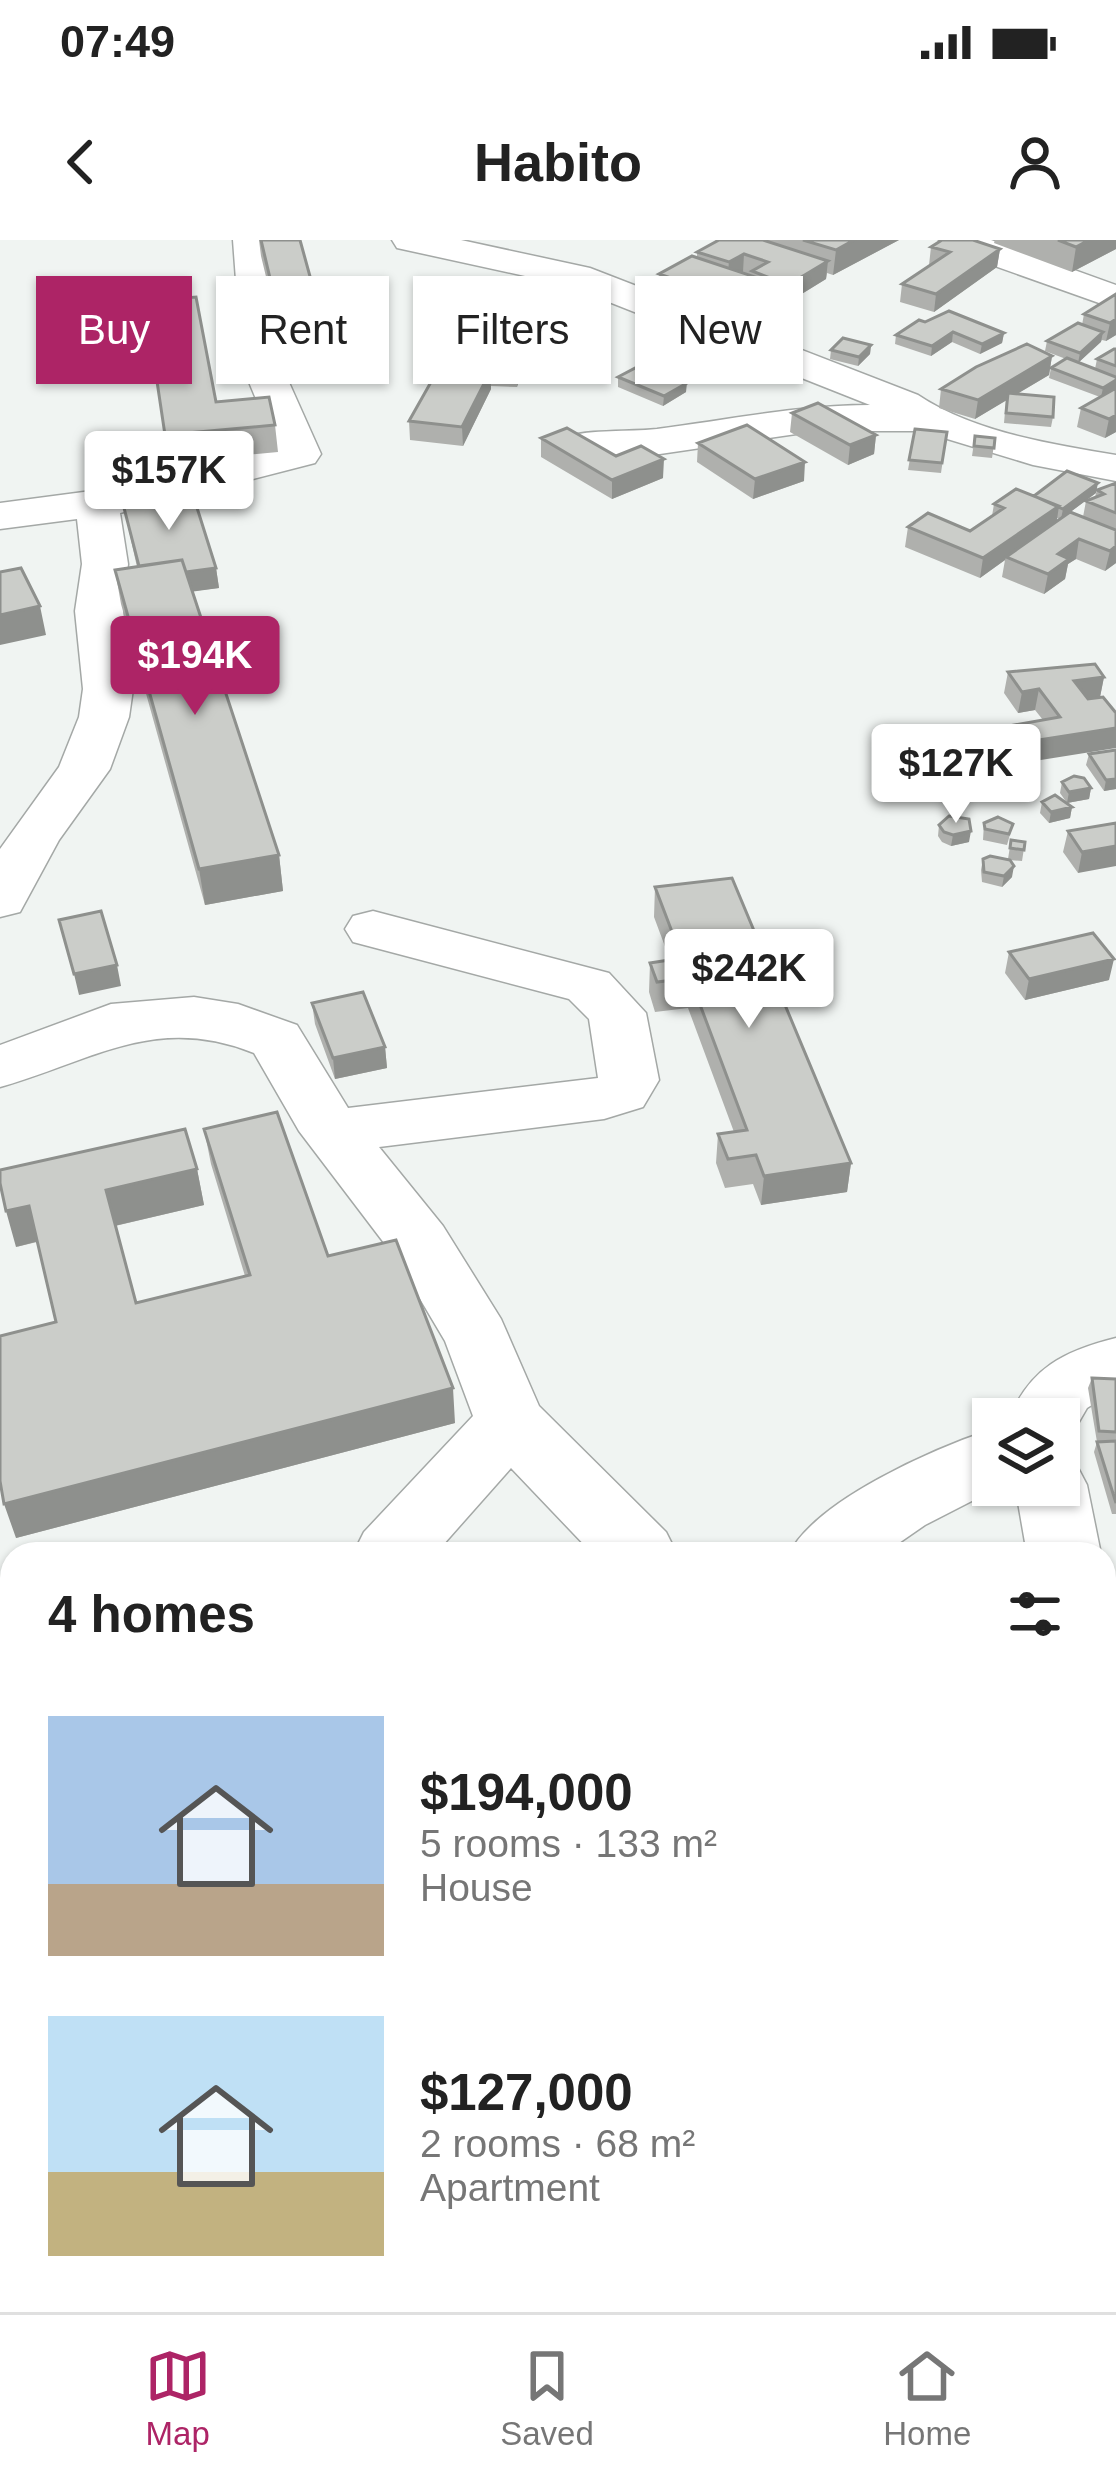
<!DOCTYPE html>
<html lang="en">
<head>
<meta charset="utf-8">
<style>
	body { margin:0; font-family:Helvetica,sans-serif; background:#f6f6f6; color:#222; height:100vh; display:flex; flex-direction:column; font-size:45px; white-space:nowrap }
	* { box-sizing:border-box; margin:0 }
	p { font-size:39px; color:#767676 }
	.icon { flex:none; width:66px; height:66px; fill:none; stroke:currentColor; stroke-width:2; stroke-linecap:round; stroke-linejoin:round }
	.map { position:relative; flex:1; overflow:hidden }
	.panel { position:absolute; left:0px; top:1302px; width:1116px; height:771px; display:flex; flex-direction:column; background:#fff; border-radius:36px 36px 0 0; box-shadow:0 3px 9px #0004 }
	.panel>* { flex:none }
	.top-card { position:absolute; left:36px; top:36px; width:1044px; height:108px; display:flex; gap:24px }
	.controls { position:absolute; left:972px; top:1158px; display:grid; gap:24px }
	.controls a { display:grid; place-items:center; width:108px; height:108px; border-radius:0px; background:#fff; box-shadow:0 3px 9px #0004; font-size:60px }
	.price { position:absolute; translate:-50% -102px; padding:0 27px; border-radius:12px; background:#fff; color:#222; font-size:39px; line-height:78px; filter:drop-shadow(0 3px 6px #0008) }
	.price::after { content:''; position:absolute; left:50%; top:72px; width:36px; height:27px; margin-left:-18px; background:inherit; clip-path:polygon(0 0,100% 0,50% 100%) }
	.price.current { background:#ad2466; color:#fff }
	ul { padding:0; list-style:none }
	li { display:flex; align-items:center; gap:36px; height:300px; padding:0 48px }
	li span { display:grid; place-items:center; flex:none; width:336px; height:240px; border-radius:0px; color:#555 }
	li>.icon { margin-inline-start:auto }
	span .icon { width:144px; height:144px; fill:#fffc; stroke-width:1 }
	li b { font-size:51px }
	h2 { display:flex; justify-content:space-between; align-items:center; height:144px; padding:0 48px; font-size:51px }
	.pill { padding:0 42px; border-radius:0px; background:#fff; box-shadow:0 3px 9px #0004; font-size:42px; line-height:108px }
	.pill.current { background:#ad2466; color:#fff }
	.status { display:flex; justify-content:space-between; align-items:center; height:84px; padding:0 60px; background:#fff; direction:ltr }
	.status svg { height:33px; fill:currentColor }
	header { display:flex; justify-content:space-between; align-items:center; height:156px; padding:0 48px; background:#fff; font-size:54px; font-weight:600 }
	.dock { display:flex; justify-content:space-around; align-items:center; height:168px; border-top:3px solid #e0e0e0; background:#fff; font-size:33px; color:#767676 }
	.dock a { display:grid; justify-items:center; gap:6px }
	.dock .current { color:#ad2466 }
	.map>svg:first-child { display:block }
</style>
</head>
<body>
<div class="status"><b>07:49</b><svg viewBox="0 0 49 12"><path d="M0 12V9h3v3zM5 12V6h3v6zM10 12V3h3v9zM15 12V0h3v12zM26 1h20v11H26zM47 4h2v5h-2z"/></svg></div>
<header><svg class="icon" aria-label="back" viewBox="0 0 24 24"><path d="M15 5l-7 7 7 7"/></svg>Habito<svg class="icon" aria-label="person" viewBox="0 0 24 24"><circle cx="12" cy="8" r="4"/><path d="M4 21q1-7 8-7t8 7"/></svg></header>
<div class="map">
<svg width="1116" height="2072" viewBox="0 0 1116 2072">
	<rect width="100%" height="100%" fill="#f0f4f2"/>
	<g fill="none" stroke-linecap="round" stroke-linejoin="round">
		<defs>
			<path id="minor" d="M233,0H269L274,40L262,82L321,214L315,223L120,273L128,324L123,371L133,449L129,477L110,529L59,600L20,672L0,677V609L59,527L79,477L83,449L75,371L82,324L77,279L0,289V263L114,248L276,207L224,82L236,40Z
				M392,0H461L590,28L918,155C973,192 1051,204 1116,215V241L1033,225L921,191H817L653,215L579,219L564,215L558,206L564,197C594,189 626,192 657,189C728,180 798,165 870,165L566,45L397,8Z
				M939,0H991L1116,45V69L944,8Z
				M373,671L609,733L646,773L659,840L643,867L604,879L379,907L443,986L501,1079L539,1166L666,1292L677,1314H593L511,1228L435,1314H353L364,1292L473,1176L445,1101L397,1020L299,891L254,813C155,773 92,821 0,847V805L111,764L194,757L238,764L297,785L348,868L598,838L589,779L569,759L353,702L345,689L353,676Z
				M1116,1098V1150L1087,1168L1069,1199L1059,1202V1179H1009C1030,1128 1064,1111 1116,1098Z
				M993,1189V1245H1003L925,1285L883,1314H789C816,1260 935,1208 993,1189Z
				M1059,1219L1076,1224L1087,1245L1101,1314H1027L1015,1245H1059Z
				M1104,1481L1116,1486V1606L1104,1601Z
				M0,1541L12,1545V1682L0,1677Z"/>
		</defs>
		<use href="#minor" stroke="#a4a8a6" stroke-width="3"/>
		<use href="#minor" fill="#fff" fill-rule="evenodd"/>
	</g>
	<path fill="#afb0ad" d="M259,0H300L328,102L330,128L289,132L261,16Z
		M717,0H899L833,35L827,33L826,39L787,63L781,61V64L748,83L659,52V34L697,18V12Z
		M995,0H1116V9L1072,32L994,3Z
		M931,7L1000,9L997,27L934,72L900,62L902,44L929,25Z
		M1116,54V95L1106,101L1102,100L1078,123L1116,137V192L1105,198L1077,187L1081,168L1100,157L1049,138L1051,128L1066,119L1045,111L1047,101L1082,85L1084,74Z
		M145,61L216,162L275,185L278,212L169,222Z
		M558,62L555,83L531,82V89L517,147L491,146V149L463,206L410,200L409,181L476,129V126L520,70Z
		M925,82L1004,93L1002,103L980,114L952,102L931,116L895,104L896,95Z
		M871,105L870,114L858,126L830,119L831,110Z
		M1116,109V137L1095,129L1097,119Z
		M1052,116L1049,135L1017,154L1053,177L1051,187L1004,183L1006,160L975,179L939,168L941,149Z
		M618,137L686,152L663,166L618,147Z
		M792,173L876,195L874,214L848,225L790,192Z
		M915,189L947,192L941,233L908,230Z
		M975,196L995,198L992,218L972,216Z
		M541,198L616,216L663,238L612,259L541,217Z
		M698,203L804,241L753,259L697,222Z
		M1116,243V323L1105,331L1076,319L1068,324L1065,339L1044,354L1002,337L1005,320L980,338L905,307L908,287L970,291L992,276L994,264L1034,256L1096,253L1061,279L1057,278L1056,282L1083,277L1086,261L1095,257L1097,250Z
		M123,264L216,328L219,348L193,351L279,615L283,651L205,665L121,364L115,330L137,327Z
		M1008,432L1104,437L1100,457L1022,523L1010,505L1014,485L1043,480L1035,470L1018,473L1004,453Z
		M1116,510V549L1104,551L1086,525L1089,514Z
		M1062,542L1091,548L1089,559L1067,563L1060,553Z
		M1042,562L1072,567L1070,578L1049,583L1040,573Z
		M984,583L1013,584L1007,605L983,600Z
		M1116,583L1078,633L1063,612L1068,591Z
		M939,585L969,602L951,606L942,602L938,596Z
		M1011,600L1025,602L1022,621L1009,620L1012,637L1002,647L982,642L981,630L983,619H1008Z
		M655,647L851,923L847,952L761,965L753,944L725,948L716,923L718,894L734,892L688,768L655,772L649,752L650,723L670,720L654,677Z
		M1009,712L1109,740L1025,760L1005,733Z
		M312,763L385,807L387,828L335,839L315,784Z
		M204,889L328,1016L455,1183L16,1298L56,1082L37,1002L16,1007L197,929L204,965L115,986L136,1063L245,1036L211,924Z
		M1092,1138L1116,1139V1274H1112L1094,1212L1097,1202L1088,1148Z
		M1014,2061H1104L1116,2072H1016Z"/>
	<path fill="#8e908d" d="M854,0H899L833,35L836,10Z
		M1089,0H1116V9L1072,32L1076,7Z
		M1000,9L997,27L934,72L936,54Z
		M744,14L743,32L727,40L729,22Z
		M828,21L826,39L787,63L788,45Z
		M782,46L781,64L748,83L750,65Z
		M531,71V89L517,147V128Z
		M1116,79V95L1106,101L1110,83Z
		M953,92L952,102L931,116L932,106Z
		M1103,92L1101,102L1078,123L1080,113Z
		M1004,93L1002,103L980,114L982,104Z
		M871,105L870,114L858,126L859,117Z
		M1052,116L1049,135L975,179L978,160Z
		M491,130V149L463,206L462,187Z
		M1116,140V149L1101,157L1103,148Z
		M687,143L686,152L663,166L664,156Z
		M1116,175V192L1105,198L1109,179Z
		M876,195L874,214L848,225L850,205Z
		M664,219L663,238L612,259V240Z
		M805,222L804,241L753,259L755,239Z
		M1098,243L1096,253L1061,279L1063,269Z
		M1059,266L1056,286L1006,317L1005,320L980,338L983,318Z
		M1079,299L1076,319L1068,324L1065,339L1044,354L1048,334L1058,314Z
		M1116,306V323L1105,331L1110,311Z
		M216,328L219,348L146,358L142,338Z
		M40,366L46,395L0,405V375Z
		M1104,437L1100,457L1070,462L1074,441Z
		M1039,449L1035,470L1018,473L1022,452Z
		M1116,488V508L1022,523L1026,502Z
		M1116,539V549L1104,551L1106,540Z
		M1091,548L1089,559L1067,563L1069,552Z
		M1072,567L1070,578L1049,583L1051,572Z
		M971,591L969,602L951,606L953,595Z
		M1116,606V626L1078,633L1082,612Z
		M279,615L283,651L205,665L199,629Z
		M1014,626L1012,637L1002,647L1004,636Z
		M1114,719L1109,740L1025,760L1029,739Z
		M117,725L121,746L79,755L74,734Z
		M385,807L387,828L335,839L333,818Z
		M851,923L847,952L761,965L764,936Z
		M197,929L204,965L114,986L106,950Z
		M29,966L39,1001L16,1007L6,971Z
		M453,1148L455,1183L16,1298L4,1264Z"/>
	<path fill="#cbcdc9" stroke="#8e908d" stroke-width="3" d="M261,0H300L328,102L286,106Z
		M719,0H763L828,21L788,45L752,31L768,22L744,14L729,22L697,12Z
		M803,0H854L836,10Z
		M942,0H973L1000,9L936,54L902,44L950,12L931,7Z
		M1058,0H1089L1076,7Z
		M692,16L782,46L750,65L659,34Z
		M523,51L558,52L555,73L520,70Z
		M1116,54V79L1110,83L1084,74Z
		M196,57L216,162L269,157L275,185L165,195L145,61Z
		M492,69L531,71L517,128L476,126Z
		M949,71L1004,93L982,104L953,92L932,106L896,95L919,80L925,82Z
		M1078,83L1103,92L1080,113L1047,101Z
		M843,98L871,105L859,117L831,110Z
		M1027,104L1052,116L978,160L941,149L976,127Z
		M1114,109H1116V126L1097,119Z
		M1067,118L1116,137V140L1103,148L1051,128Z
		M641,125L687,143L664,156L618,137Z
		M440,126L491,130L462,187L409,181Z
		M1116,148V175L1109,179L1081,168Z
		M1008,153L1054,157L1053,177L1006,173Z
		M818,163L876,195L850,205L792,173Z
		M747,185L805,222L755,239L698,203Z
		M567,188L616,216L641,206L664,219L612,240L541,198Z
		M915,189L947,192L942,223L909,220Z
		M975,196L995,198L994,208L974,206Z
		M1067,231L1098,243L1063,269L1034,256Z
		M1116,243V273L1086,261L1104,254L1097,250Z
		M1016,249L1059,266L983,318L908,287L928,273L970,291L1004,268L994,264Z
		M193,255L216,328L186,332L182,320L139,326L123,264Z
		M1070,272L1116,290V306L1110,311L1079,299L1058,314L1069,319L1048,334L1006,317Z
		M182,320L279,615L199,629L115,330Z
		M21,328L40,366L0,375V332Z
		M1095,424L1104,437L1074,441L1088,459L1103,457L1116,473V488L1026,502L1014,485L1060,477L1039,449L1022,452L1008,432Z
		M1116,510V539L1106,540L1089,514Z
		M1074,536L1084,538L1091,548L1069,552L1062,542Z
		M1055,555L1072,567L1051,572L1042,562Z
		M949,576L969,579L971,591L953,595L944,592L939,585Z
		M998,577L1013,584L1009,594L985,589L984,583Z
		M1116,583V606L1082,612L1068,591Z
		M1011,600L1025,602L1024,610L1010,608Z
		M990,616L1010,620L1014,626L1004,636L984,632L983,619Z
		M732,638L851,923L764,936L756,915L728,919L718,894L747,890L690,738L657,742L650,723L682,718L655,647Z
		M101,671L117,725L74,734L59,680Z
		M1093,693L1114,719L1029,739L1009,712Z
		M363,752L385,807L333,818L312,763Z
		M277,872L328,1016L396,1000L453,1148L4,1264L0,1241V1096L56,1082L29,966L6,971L0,943V930L185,889L197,929L106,950L136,1063L250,1035L204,889Z
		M1092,1138L1116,1139V1192L1099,1191Z
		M1116,1201V1263L1097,1202Z
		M1104,1800L1116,1842V2072H1035L1032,2061H1104Z
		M109,2061H249L251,2072H111Z"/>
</svg>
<div class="controls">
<a><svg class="icon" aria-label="layers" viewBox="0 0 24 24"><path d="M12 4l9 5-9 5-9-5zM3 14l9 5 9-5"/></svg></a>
</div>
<b class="price" style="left:169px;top:293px">$157K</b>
<b class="price current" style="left:195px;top:478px">$194K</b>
<b class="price" style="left:956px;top:586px">$127K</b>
<b class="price" style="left:749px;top:791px">$242K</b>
<div class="top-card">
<a class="pill current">Buy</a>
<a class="pill">Rent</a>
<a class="pill">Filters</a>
<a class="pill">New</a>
</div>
<section class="panel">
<h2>4 homes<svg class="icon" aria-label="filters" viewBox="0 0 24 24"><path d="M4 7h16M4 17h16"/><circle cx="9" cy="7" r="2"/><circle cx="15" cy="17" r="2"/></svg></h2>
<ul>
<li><span style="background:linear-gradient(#a9c7e8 70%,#b9a48a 0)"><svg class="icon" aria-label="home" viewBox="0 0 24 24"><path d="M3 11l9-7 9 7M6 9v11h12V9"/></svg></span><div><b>$194,000</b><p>5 rooms · 133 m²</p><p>House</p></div></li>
<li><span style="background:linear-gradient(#bfe0f5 65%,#c2b280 0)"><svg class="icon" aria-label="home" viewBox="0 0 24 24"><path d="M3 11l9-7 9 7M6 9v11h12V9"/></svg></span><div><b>$127,000</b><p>2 rooms · 68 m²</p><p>Apartment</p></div></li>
</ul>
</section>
</div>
<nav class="dock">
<a class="current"><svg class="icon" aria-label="map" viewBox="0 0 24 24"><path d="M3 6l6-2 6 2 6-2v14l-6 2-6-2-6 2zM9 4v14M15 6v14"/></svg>Map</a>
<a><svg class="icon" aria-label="saved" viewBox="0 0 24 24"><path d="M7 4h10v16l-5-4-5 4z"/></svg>Saved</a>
<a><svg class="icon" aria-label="home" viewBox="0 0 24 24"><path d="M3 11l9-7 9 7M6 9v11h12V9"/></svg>Home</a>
</nav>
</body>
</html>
